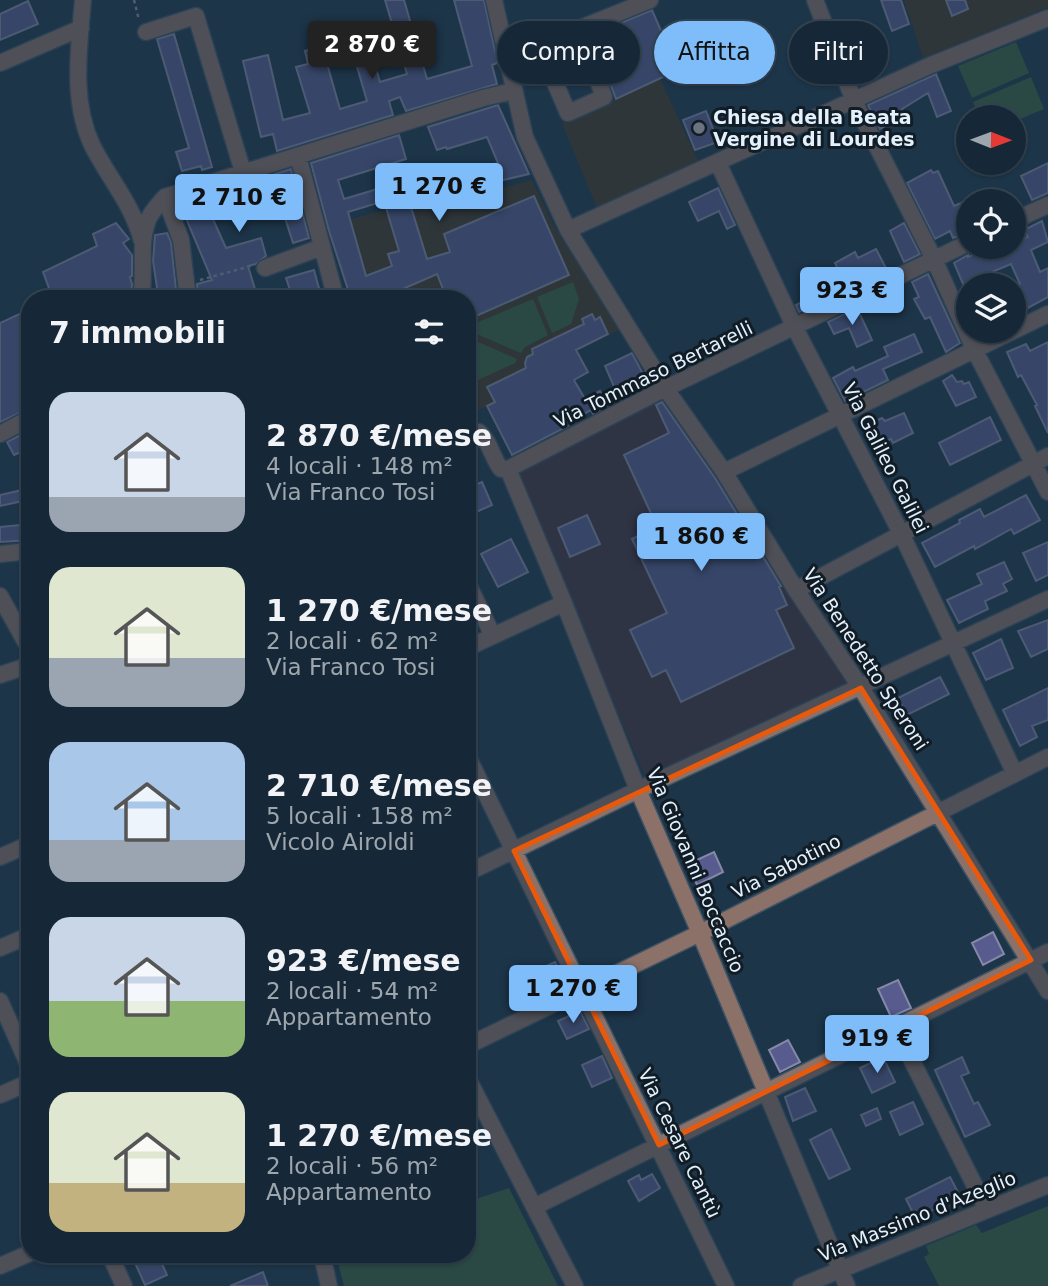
<!DOCTYPE html>
<html lang="it">
<head>
<meta charset="utf-8">
<style>
	body { margin:0; font-family:"DejaVu Sans",sans-serif; background:#1f303f; color:#f1f3f6; height:100vh; display:flex; flex-direction:column; font-size:26px; white-space:nowrap }
	* { box-sizing:border-box; margin:0 }
	p { font-size:23px; color:#9ea6ad }
	.icon { flex:none; width:38px; height:38px; fill:none; stroke:currentColor; stroke-width:2; stroke-linecap:round; stroke-linejoin:round }
	.map { position:relative; flex:1; overflow:hidden }
	.drawer { position:absolute; left:21px; top:290px; width:455px; height:973px; display:flex; flex-direction:column; background:#162837; border-radius:28px; box-shadow:0 2px 5px #0004,0 0 0 2px #354452 }
	.drawer>* { flex:none }
	.guide { position:absolute; left:497px; top:21px; width:444px; height:63px; display:flex; gap:14px }
	.needle { width:46px; rotate:91deg }
	.tools { position:absolute; left:956px; top:105px; display:grid; gap:14px }
	.tools a { display:grid; place-items:center; width:70px; height:70px; border-radius:50%; background:#162837; box-shadow:0 2px 5px #0004,0 0 0 2px #354452; font-size:35px }
	.price { position:absolute; translate:-50% -60px; padding:0 16px; border-radius:7px; background:#7ebdf9; color:#111; font-size:23px; line-height:46px; filter:drop-shadow(0 2px 4px #0008) }
	.price::after { content:''; position:absolute; left:50%; top:42px; width:21px; height:16px; margin-left:-10px; background:inherit; clip-path:polygon(0 0,100% 0,50% 100%) }
	.price.selected { background:#222; color:#fff }
	ul { padding:0; list-style:none }
	li { display:flex; align-items:center; gap:21px; height:175px; padding:0 28px }
	li span { display:grid; place-items:center; flex:none; width:196px; height:140px; border-radius:21px; color:#555 }
	li>.icon { margin-inline-start:auto }
	span .icon { width:84px; height:84px; fill:#fffc; stroke-width:1 }
	li b { font-size:30px }
	h2 { display:flex; justify-content:space-between; align-items:center; height:84px; padding:0 28px; font-size:30px }
	.tag { padding:0 24px; border-radius:32px; background:#162837; box-shadow:0 2px 5px #0004,0 0 0 2px #354452; font-size:24px; line-height:63px }
	.tag.selected { background:#7ebdf9; color:#111 }
	.map>svg:first-child { display:block }
</style>
</head>
<body>
<div class="map">
<svg width="1048" height="1286" viewBox="0 0 1048 1286">
	<rect width="100%" height="100%" fill="#1d3549"/>
	<path fill="#46343e" d="M661,398L673,401L847,680L843,686L651,778L644,774L514,472Z"/>
	<path fill="#433929" d="M904,0H1048V7L923,58Z
		M660,79L699,163L597,208L562,123Z
		M532,180L554,226L619,330L538,368L542,378L467,416V299H351L336,252L358,246L350,220L426,197L435,206Z"/>
	<path fill="#3b603f" d="M1016,42L1029,73L972,98L958,66Z
		M1031,77L1044,109L1013,122V117H979L973,102Z
		M573,282L579,299L571,324L552,333L537,297Z
		M533,299L548,335L525,347L521,353L467,330V327Z
		M467,337L517,359L515,363L478,380L467,351Z
		M509,1188L558,1286H344L336,1255H467V1202Z
		M1048,1206V1286H939L924,1257L929,1254L926,1246L976,1225L982,1233Z"/>
	<path fill="#585b8e" stroke="#8588a7" stroke-width="2" fill-rule="evenodd" d="M385,0H404L427,79L472,66L454,0H484L497,60V63L492,65L497,84L406,111L400,97L389,101L393,115L277,151L273,134L261,137L243,61L268,55L283,120L310,113L296,67L308,64L305,51L322,46L340,109L367,101L350,43L367,38L380,82L407,74Z
		M881,0H901L909,24L892,31Z
		M946,0H965L968,9L952,16Z
		M28,1L38,24L0,40V14Z
		M652,10L678,70L616,99L592,35Z
		M174,34L212,167L202,170L201,166L182,171L176,152L189,148L157,39Z
		M936,74L951,111L937,117L928,93L902,109L905,114L884,123L885,126L880,129L868,105Z
		M498,105L529,174L499,181L501,189L446,204L438,185L407,194L427,259L450,252L444,234L534,196L569,275L467,320V299H447L437,274L380,299H351L329,231L311,163L399,135L406,159L338,180L344,199L451,167L454,175L498,163L487,137L447,149L446,147L437,150L428,127ZM384,201L399,251L388,254L392,266L366,276L348,212Z
		M706,111L718,142L695,150L683,120Z
		M1048,163V193L1032,200L1021,176Z
		M291,169L309,238L293,243L278,196L212,217L226,248L261,238L266,256L256,264L248,266L258,299H198L197,284L212,280L180,204Z
		M931,170L933,173L938,171L954,206L968,200V233L953,238L950,231L935,239L907,183Z
		M718,188L735,225L727,229L719,211L698,221L689,202Z
		M1042,221L1048,242L1031,250L1040,272L1048,268V297L1013,316V287L1020,284L1011,264L963,284L954,263L968,255V257L984,250L987,255L1005,247H1013V243L1028,237L1024,230Z
		M116,223L129,239L123,243L132,255V276L130,277L132,284L131,299H53L43,272L97,246L93,234Z
		M904,223L920,254L904,262L890,231Z
		M167,233L171,242L177,299H154V296L158,295L153,261L155,235Z
		M876,249L887,270L799,312L796,305L843,280L835,263L855,252L858,258Z
		M314,270L322,299H293L286,278Z
		M928,274L960,343L946,352L930,317L925,319L914,299L919,297L912,282Z
		M857,308L872,340L857,347L849,328L834,334L828,322Z
		M30,309V366H24L30,381V408L0,422V323Z
		M592,314L595,320L600,317L608,334L576,350L588,372L574,380L585,399L600,391L607,406L593,414L591,410L566,423L568,426L512,455L487,406L495,402L487,387L526,368L525,363L527,357L533,354L532,349L584,324L582,319Z
		M914,334L922,352L883,369L888,380L845,401L833,378L853,367L855,371L888,356L884,347Z
		M1048,342V433L1035,406L1037,405L1021,375L1018,377L1007,352L1026,344L1030,351Z
		M632,353L644,376L615,389L605,366Z
		M952,375L957,382L962,381L964,384L969,382L976,397L956,406L943,381Z
		M662,402L715,478L781,586L779,587L787,605L776,610L794,648L681,702L666,670L652,677L630,630L667,613L632,539L650,530L647,525L655,522L624,455L669,433L656,405Z
		M904,413L913,433L893,443L891,439L875,448L864,426L882,418L885,421Z
		M990,417L1001,440L950,465L939,443Z
		M26,432L30,440V448L14,455L7,442Z
		M482,482L492,505L467,516V488Z
		M26,489H30V497L27,500L0,506V495Z
		M1026,495L1040,520L1014,534L1011,529L975,549L974,546L935,567L922,543L960,523L959,520L980,509L984,517Z
		M587,515L600,544L570,557L558,528Z
		M30,524V540L0,542V527Z
		M511,539L528,572L498,587L481,554Z
		M1048,542V575L1036,581L1023,553Z
		M1004,562L1012,579L1003,584L1007,591L985,601L988,609L959,623L947,600L982,584L977,574Z
		M1048,620V649L1031,657L1018,631Z
		M1001,639L1013,668L986,680L973,653Z
		M940,677L949,694L907,715L898,698Z
		M1048,688V720L1032,726L1037,737L1020,746L1003,710Z
		M714,852L723,872L697,885L688,864Z
		M993,932L1004,954L983,965L972,943Z
		M555,962L565,982L529,998L520,978Z
		M898,980L911,1008L891,1017L878,989Z
		M580,1011L589,1029L567,1039L558,1021Z
		M788,1040L800,1062L780,1072L769,1050Z
		M602,1056L612,1078L592,1087L582,1065Z
		M883,1057L895,1082L872,1093L860,1068Z
		M962,1057L969,1073L961,1076L974,1104L978,1102L990,1125L965,1137L935,1070Z
		M805,1088L816,1111L793,1121L785,1097Z
		M913,1102L923,1124L900,1135L890,1112Z
		M877,1108L881,1119L866,1126L861,1115Z
		M831,1129L850,1169L829,1179L810,1140Z
		M652,1174L660,1188L639,1201L628,1181L639,1175L641,1180Z
		M950,1177L960,1196L916,1219L906,1199Z
		M155,1255H158L167,1275L145,1285L135,1263Z
		M263,1272L268,1286H230Z"/>
	<g fill="none" stroke-linecap="round" stroke-linejoin="round">
		<defs>
			<path id="minor" d="M83,0C79,48 71,100 92,145C109,179 132,203 142,241
				M494,0L525,137L568,230L666,389L724,472L796,590L861,688L1048,991
				M815,0L854,101L934,259L974,349L1048,492
				M146,32L196,16L243,172
				M539,45L568,113L604,97L579,30
				M507,61L539,45L650,0
				M0,63L81,28
				M298,156L336,299
				M718,163L795,328L902,535L1015,774
				M165,197L181,240L188,299
				M1013,221L1048,205
				M568,230L931,65L1048,18
				M265,268L322,247
				M141,299C146,273 138,246 148,220C151,212 159,204 165,197L483,98L513,91
				M1013,331L1048,314
				M0,434L30,418
				M467,435L479,432C490,441 492,458 501,469H508
				M508,469L564,603L638,790L700,933L847,1286
				M508,469L658,392L968,243
				M724,472L1013,331
				M0,554L30,551
				M467,582L493,636
				M796,590L1048,456
				M0,596L30,650
				M467,648L564,603
				M0,675L30,665
				M467,755L726,1286
				M0,857L30,844
				M467,873L638,790L1048,599
				M0,948L30,935
				M0,1001L30,1068
				M895,1027L987,1210
				M467,1046L700,933L1048,757
				M467,1077L575,1286
				M0,1095L30,1082
				M534,1207L1048,952
				M110,1255L124,1286
				M322,1255L329,1286
				M0,1266L30,1253
				M801,1286L1048,1185"/>
		</defs>
		<use href="#minor" stroke="#3d5366" stroke-width="19"/>
		<path stroke="#7f92a2" stroke-width="2.5" stroke-dasharray="3.5 3.5" stroke-linecap="butt" d="M134,0L139,20
			M200,280L251,266"/>
		<use href="#minor" stroke="#8c7168" stroke-width="16"/>
	</g>
	<path d="M0 0H1048V1286H0ZM861,688L1031,960L659,1145L514,851Z" fill="#1d3549" fill-opacity=".55" fill-rule="evenodd"/>
	<path fill="none" stroke="#e8590c" stroke-width="5" stroke-linejoin="round" d="M861,688L1031,960L659,1145L514,851Z"/>
	<circle fill="#6b7280" stroke="#111c25" stroke-width="2.5" cx="699" cy="128" r="7"/>
	<g text-anchor="middle" dominant-baseline="central" stroke-width="6" stroke-linejoin="round" paint-order="stroke">
		<g font-size="19" font-weight="bold" fill="#e2f1fd" stroke="#111c25" text-anchor="start">
			<text x="713" y="117">Chiesa della Beata<tspan x="713" dy="22">Vergine di Lourdes</tspan></text>
		</g>
		<g font-size="19" fill="#e2f1fd" stroke="#111c25">
			<text transform="translate(653 374) rotate(-26)">Via Tommaso Bertarelli</text>
			<text transform="translate(886 458) rotate(63)">Via Galileo Galilei</text>
			<text transform="translate(866 659) rotate(57)">Via Benedetto Speroni</text>
			<text transform="translate(786 866) rotate(-27)">Via Sabotino</text>
			<text transform="translate(696 870) rotate(67)">Via Giovanni Boccaccio</text>
			<text transform="translate(680 1143) rotate(64)">Via Cesare Cantù</text>
			<text transform="translate(917 1216) rotate(-22)">Via Massimo d'Azeglio</text>
		</g>
	</g>
</svg>
<div class="tools">
<a><svg class="needle" viewBox="-14 -14 28 28"><path d="M0-13l5 13h-10z" fill="#e53935"/><path d="M0 13l5-13h-10z" fill="#9ea6ad"/></svg></a>
<a><svg class="icon" aria-label="locate" viewBox="0 0 24 24"><circle cx="12" cy="12" r="6"/><path d="M12 2v4M12 18v4M2 12h4M18 12h4"/></svg></a>
<a><svg class="icon" aria-label="layers" viewBox="0 0 24 24"><path d="M12 4l9 5-9 5-9-5zM3 14l9 5 9-5"/></svg></a>
</div>
<b class="price selected" style="left:372px;top:81px">2 870 €</b>
<b class="price" style="left:439px;top:223px">1 270 €</b>
<b class="price" style="left:239px;top:234px">2 710 €</b>
<b class="price" style="left:852px;top:327px">923 €</b>
<b class="price" style="left:701px;top:573px">1 860 €</b>
<b class="price" style="left:573px;top:1025px">1 270 €</b>
<b class="price" style="left:877px;top:1075px">919 €</b>
<div class="guide">
<a class="tag">Compra</a>
<a class="tag selected">Affitta</a>
<a class="tag">Filtri</a>
</div>
<section class="drawer">
<h2>7 immobili<svg class="icon" aria-label="filters" viewBox="0 0 24 24"><path d="M4 7h16M4 17h16"/><circle cx="9" cy="7" r="2"/><circle cx="15" cy="17" r="2"/></svg></h2>
<ul>
<li><span style="background:linear-gradient(#c9d6e8 75%,#9aa5b1 0)"><svg class="icon" aria-label="home" viewBox="0 0 24 24"><path d="M3 11l9-7 9 7M6 9v11h12V9"/></svg></span><div><b>2 870 €/mese</b><p>4 locali · 148 m²</p><p>Via Franco Tosi</p></div></li>
<li><span style="background:linear-gradient(#dfe7d0 65%,#9aa5b1 0)"><svg class="icon" aria-label="home" viewBox="0 0 24 24"><path d="M3 11l9-7 9 7M6 9v11h12V9"/></svg></span><div><b>1 270 €/mese</b><p>2 locali · 62 m²</p><p>Via Franco Tosi</p></div></li>
<li><span style="background:linear-gradient(#a9c7e8 70%,#9aa5b1 0)"><svg class="icon" aria-label="home" viewBox="0 0 24 24"><path d="M3 11l9-7 9 7M6 9v11h12V9"/></svg></span><div><b>2 710 €/mese</b><p>5 locali · 158 m²</p><p>Vicolo Airoldi</p></div></li>
<li><span style="background:linear-gradient(#c9d6e8 60%,#8fb573 0)"><svg class="icon" aria-label="home" viewBox="0 0 24 24"><path d="M3 11l9-7 9 7M6 9v11h12V9"/></svg></span><div><b>923 €/mese</b><p>2 locali · 54 m²</p><p>Appartamento</p></div></li>
<li><span style="background:linear-gradient(#dfe7d0 65%,#c2b280 0)"><svg class="icon" aria-label="home" viewBox="0 0 24 24"><path d="M3 11l9-7 9 7M6 9v11h12V9"/></svg></span><div><b>1 270 €/mese</b><p>2 locali · 56 m²</p><p>Appartamento</p></div></li>
</ul>
</section>
</div>
</body>
</html>
